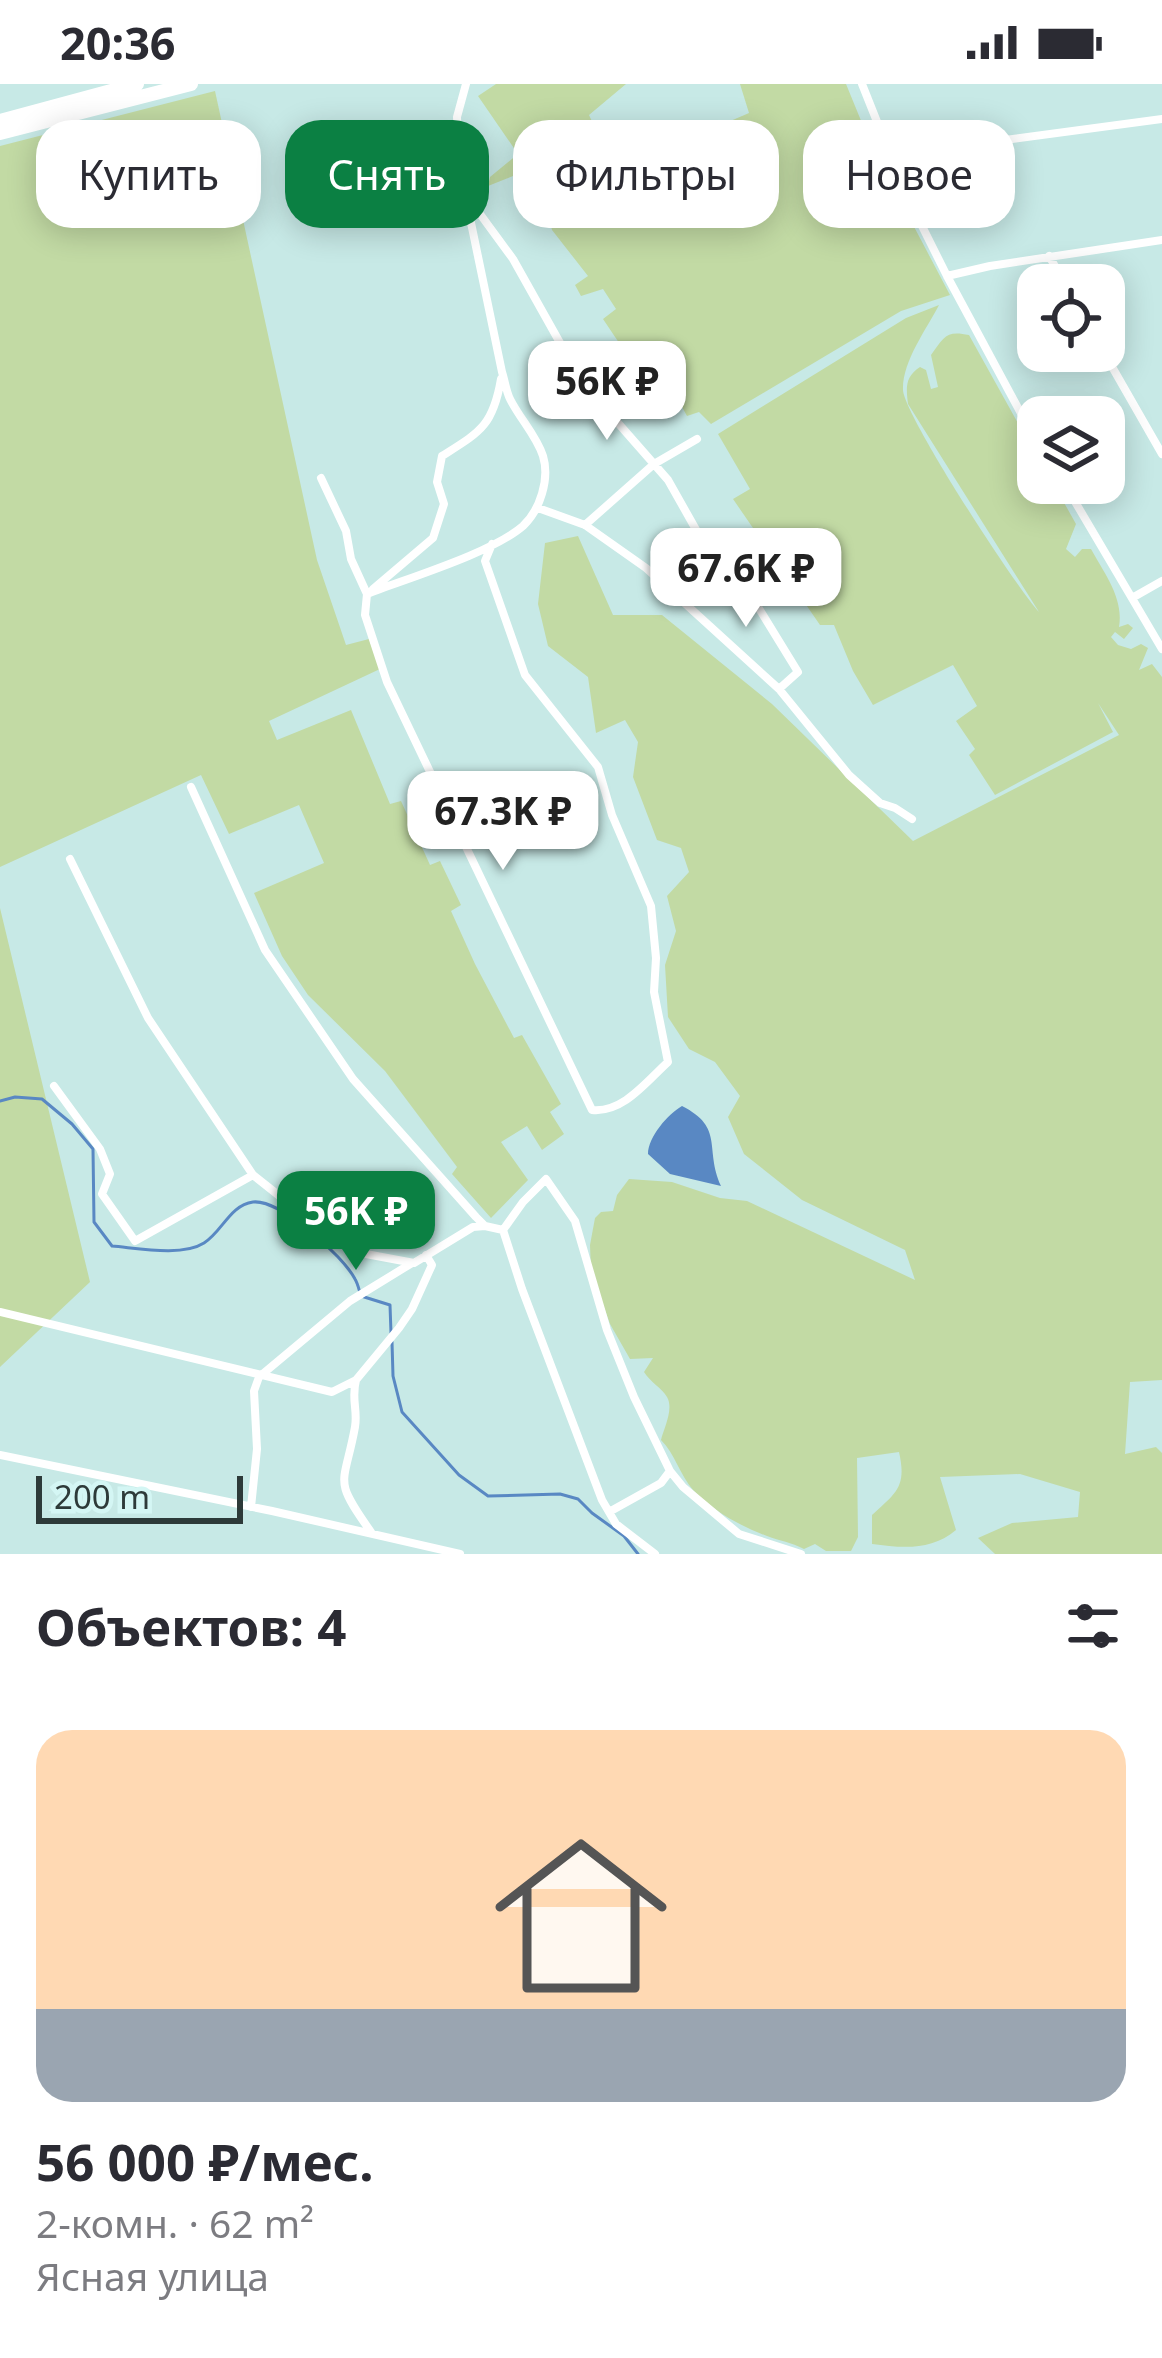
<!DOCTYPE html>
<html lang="ru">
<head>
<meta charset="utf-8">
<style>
	body { margin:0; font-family:"Noto Sans",sans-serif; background:#f2f2f3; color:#2b2b33; height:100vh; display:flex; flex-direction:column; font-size:45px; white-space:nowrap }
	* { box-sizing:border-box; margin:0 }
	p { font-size:39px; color:#7c7c81 }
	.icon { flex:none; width:66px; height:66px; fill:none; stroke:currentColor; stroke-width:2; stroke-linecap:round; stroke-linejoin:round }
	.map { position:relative; height:1470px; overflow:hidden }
	.side { display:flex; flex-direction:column; background:#fff; flex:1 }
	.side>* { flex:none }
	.hud { position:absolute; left:36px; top:36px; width:1092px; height:108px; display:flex; gap:24px }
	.controls { position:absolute; left:1017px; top:180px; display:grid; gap:24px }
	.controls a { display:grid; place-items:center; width:108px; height:108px; border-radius:24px; background:#fff; box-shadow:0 6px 30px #0003; font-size:60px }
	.scale { position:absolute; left:36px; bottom:30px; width:207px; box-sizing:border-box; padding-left:12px; border:6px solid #2d3a39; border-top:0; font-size:33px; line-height:42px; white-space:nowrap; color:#2d3a39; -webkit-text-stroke:9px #d4f6f4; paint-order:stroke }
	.price { position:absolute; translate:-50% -102px; padding:0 27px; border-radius:24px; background:#fff; color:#222; font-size:39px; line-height:78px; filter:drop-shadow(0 3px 6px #0008) }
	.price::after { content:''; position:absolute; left:50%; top:72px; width:36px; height:27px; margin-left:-18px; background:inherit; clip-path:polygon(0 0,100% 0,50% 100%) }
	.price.selected { background:#0b8043; color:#fff }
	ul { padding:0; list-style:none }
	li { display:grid; align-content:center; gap:24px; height:636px; padding:0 36px }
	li+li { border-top:3px solid #e1e1e2 }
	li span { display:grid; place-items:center; height:372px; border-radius:36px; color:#555 }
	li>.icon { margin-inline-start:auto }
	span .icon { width:216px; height:216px; fill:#fffc; stroke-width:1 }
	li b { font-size:51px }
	h2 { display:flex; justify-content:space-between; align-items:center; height:144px; padding:0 36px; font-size:51px }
	.chip { padding:0 42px; border-radius:36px; background:#fff; box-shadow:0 6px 30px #0003; font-size:42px; line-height:108px }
	.chip.selected { background:#0b8043; color:#fff }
	.status { display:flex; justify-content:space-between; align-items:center; height:84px; padding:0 60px; background:#fff; direction:ltr }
	.status svg { height:33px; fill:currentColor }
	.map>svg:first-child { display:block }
</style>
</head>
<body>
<div class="status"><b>20:36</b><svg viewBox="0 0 49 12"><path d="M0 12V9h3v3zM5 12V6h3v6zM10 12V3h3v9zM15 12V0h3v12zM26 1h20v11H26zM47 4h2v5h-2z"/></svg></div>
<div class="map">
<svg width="1162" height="1470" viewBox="0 0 1162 1470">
	<rect width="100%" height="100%" fill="#c7e9e6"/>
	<path fill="#c2daa4" d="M496,0H626L589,31L605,66L691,37L698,51L749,29L740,0H846L871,61L950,211L901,227L711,340L699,328L687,332L681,321L664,326L603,235L616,225L603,205L581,212L575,201L588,192L552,146L536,83L488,102L490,93L518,70L478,12Z
		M215,7L317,476L346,561L369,555L380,585L269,637L277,656L351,626L390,720L401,717L430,781L440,777L461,821L451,827L475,880L514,954L522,951L561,1020L550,1028L564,1050L542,1066L527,1042L501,1058L528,1096L491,1134L452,1090L457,1083L385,987L308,911L282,872L254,809L324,779L299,721L229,750L201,691L0,783V62Z
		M939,221C926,246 902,278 903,306C904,331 1017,505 1039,528L908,320C906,303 905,293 920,283L926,286L931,305L938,303L931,271C944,253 946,246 969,251L1030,361L1034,378L1038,380V399H1053L1076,440L1066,465L1075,473L1082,465H1091C1104,489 1124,514 1119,543L1128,540L1133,544L1124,555L1115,548L1111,553L1118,561L1131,565L1141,560L1148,564L1139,586L1152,580L1162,593V1296L1130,1298L1125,1370L1156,1363L1162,1369V1470H995L978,1454L1012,1439L1078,1433L1080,1408L1020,1390L940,1393L956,1446C931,1467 903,1464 872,1460V1431C896,1409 907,1403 899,1368L857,1374L858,1453L851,1467H826L815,1460L804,1465C791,1458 780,1457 767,1452C742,1443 711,1426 693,1406C680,1391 675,1370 661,1356C664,1344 674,1325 667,1313C662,1304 650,1298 644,1288L653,1274L630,1275L610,1240L591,1187L590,1161L595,1134L601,1128L613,1127L617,1111L629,1095L672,1098L720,1114L747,1117L915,1196L905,1166L802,1116L744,1070L728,1033L740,1012L715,978L689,965L668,933L665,881L676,847L667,812L689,788L681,764L657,756L633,693L638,658L625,636L596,649L588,593L548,562L538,520L545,459L578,452L613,531H662L772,620L913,757L1119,651L1098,619L1113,648L995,711L969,671L975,665L956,637L977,622L953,581L873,621L853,587L834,541H820L733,415L750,405L718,350L906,234Z
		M0,824L90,1198L0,1283Z"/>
	<path fill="#5988c3" d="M682,1022C725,1044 704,1064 721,1102L670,1090L648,1070C648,1053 668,1030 682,1022Z"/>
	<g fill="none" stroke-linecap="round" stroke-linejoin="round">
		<path stroke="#5988c3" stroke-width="3" d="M0,1017L15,1013L42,1015L72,1040L93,1065L94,1138L112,1162C137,1164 182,1173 204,1159C222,1148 230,1121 253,1118C280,1115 343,1172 355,1195C358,1200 359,1206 361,1212L390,1221L391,1249
			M392,1258L393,1292L402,1328L459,1391L488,1412L560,1410L578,1415L592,1429L624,1452L638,1470"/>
		<path stroke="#fff" stroke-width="8" d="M862,0L905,108L947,192L1038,361
			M892,71L1162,35
			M469,115L513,175L582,298L668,396L703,458L736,487L798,588L779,605
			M1049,172L1066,201
			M947,192L990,182L1162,156
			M1103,267L1162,370
			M321,394L346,447L351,475L367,510L365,531L387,598L592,1026C623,1029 646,998 668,978L654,908L656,874L651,822L612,731L598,683L525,591L485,477L492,460
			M1064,399L1162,565
			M538,424L585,441L646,484L779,605L849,691L880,719L895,724L912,735
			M585,441L654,380L697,355
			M373,505L433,454L444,420L437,398L442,372C480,348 493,342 501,295
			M367,510C408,494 492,469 523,442C540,426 550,395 543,372C536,351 520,335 510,315C506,307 505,297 502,288L459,81L457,33L466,0
			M1132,514L1162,497
			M191,703L265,866L353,995L476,1133L485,1142L503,1146L522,1205L602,1416L609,1428L661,1399L670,1387
			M70,775L148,934L253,1091L282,1114L366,1170L414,1179L473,1143L485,1142
			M54,1002L100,1065L110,1090L102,1110L135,1157L253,1091
			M503,1146L523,1118L546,1095L575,1137L607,1246L634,1313L670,1387L683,1403L739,1450L801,1470
			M0,1228L332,1308L356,1296
			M0,1371L272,1427L460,1470
			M251,1423L257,1365L254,1307L259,1293L350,1217L412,1179
			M609,1428L616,1440L655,1470
			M371,1448C332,1393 344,1403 355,1343C358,1326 351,1315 356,1296L399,1244L412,1225L432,1181L426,1171"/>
		<path stroke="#fff" stroke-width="14" d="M0,37L137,0
			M0,49L191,0"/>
	</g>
</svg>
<div class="controls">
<a><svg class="icon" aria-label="locate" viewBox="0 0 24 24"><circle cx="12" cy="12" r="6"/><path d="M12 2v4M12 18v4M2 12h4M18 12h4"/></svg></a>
<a><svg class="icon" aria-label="layers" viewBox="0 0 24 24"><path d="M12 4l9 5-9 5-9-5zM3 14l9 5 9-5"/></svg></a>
</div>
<div class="scale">200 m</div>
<b class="price" style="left:607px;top:359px">56K ₽</b>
<b class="price" style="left:746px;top:546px">67.6K ₽</b>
<b class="price" style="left:503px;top:789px">67.3K ₽</b>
<b class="price selected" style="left:356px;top:1189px">56K ₽</b>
<div class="hud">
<a class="chip">Купить</a>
<a class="chip selected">Снять</a>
<a class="chip">Фильтры</a>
<a class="chip">Новое</a>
</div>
</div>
<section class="side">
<h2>Объектов: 4<svg class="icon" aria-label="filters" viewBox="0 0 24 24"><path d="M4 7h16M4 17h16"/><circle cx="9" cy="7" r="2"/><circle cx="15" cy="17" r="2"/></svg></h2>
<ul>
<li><span style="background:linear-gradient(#ffd9b3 75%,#9aa5b1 0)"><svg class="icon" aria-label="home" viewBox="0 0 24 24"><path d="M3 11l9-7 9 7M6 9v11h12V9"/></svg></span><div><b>56 000 ₽/мес.</b><p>2-комн. · 62 m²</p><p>Ясная улица</p></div></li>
</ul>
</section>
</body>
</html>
